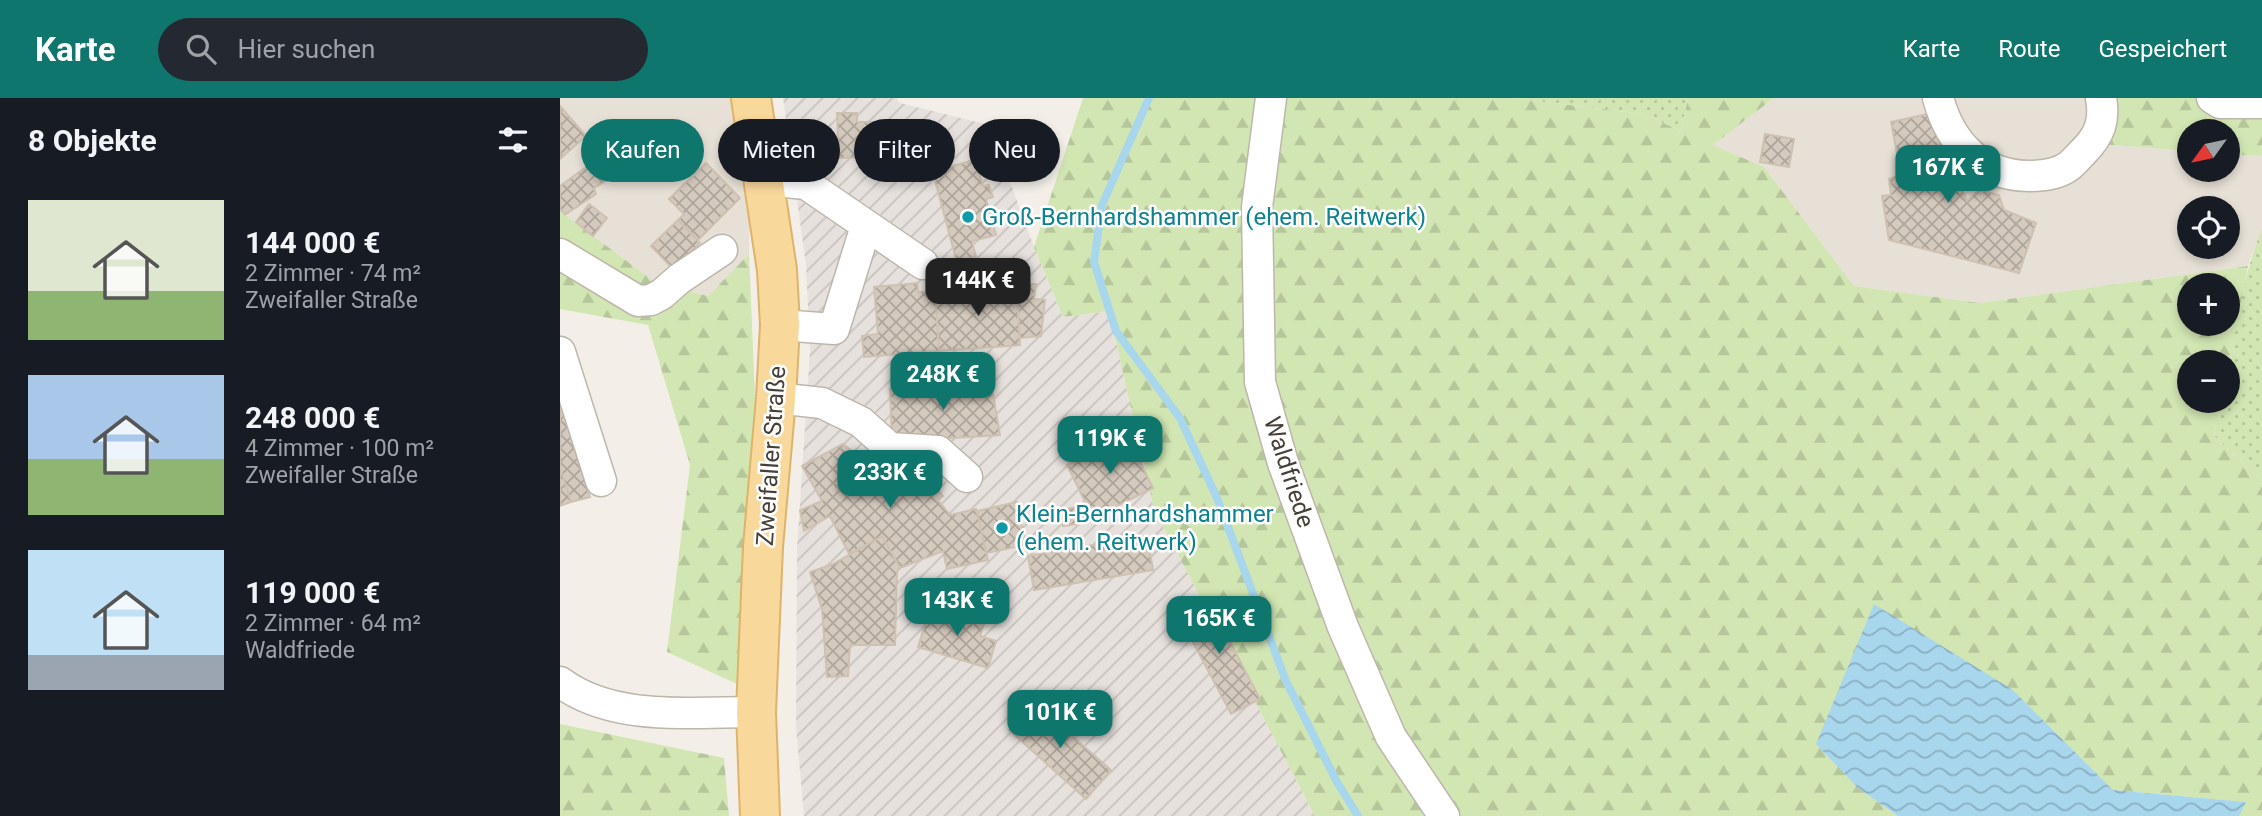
<!DOCTYPE html>
<html lang="de">
<head>
<meta charset="utf-8">
<style>
	body { margin:0; font-family:Roboto,sans-serif; background:#242831; color:#f1f3f6; height:100vh; display:flex; flex-direction:column; font-size:26px; white-space:nowrap }
	* { box-sizing:border-box; margin:0 }
	p { font-size:23px; color:#9ea1a6 }
	.icon { flex:none; width:38px; height:38px; fill:none; stroke:currentColor; stroke-width:2; stroke-linecap:round; stroke-linejoin:round }
	.map { position:relative; flex:1; overflow:hidden }
	.side { display:flex; flex-direction:column; background:#171b24; width:560px }
	.side>* { flex:none }
	.banner { position:absolute; left:21px; top:21px; width:665px; height:63px; display:flex; gap:14px }
	.needle { width:46px; rotate:237deg }
	.fabs { position:absolute; left:1617px; top:21px; display:grid; gap:14px }
	.fabs a { display:grid; place-items:center; width:63px; height:63px; border-radius:50%; background:#171b24; box-shadow:0 4px 10px #0003; font-size:35px }
	.price { position:absolute; translate:-50% -60px; padding:0 16px; border-radius:14px; background:#0f766e; color:#fff; font-size:23px; line-height:46px; filter:drop-shadow(0 2px 4px #0008) }
	.price::after { content:''; position:absolute; left:50%; top:42px; width:21px; height:16px; margin-left:-10px; background:inherit; clip-path:polygon(0 0,100% 0,50% 100%) }
	.price.active { background:#222; color:#fff }
	ul { padding:0; list-style:none }
	li { display:flex; align-items:center; gap:21px; height:175px; padding:0 28px }
	li span { display:grid; place-items:center; flex:none; width:196px; height:140px; border-radius:0px; color:#555 }
	li>.icon { margin-inline-start:auto }
	span .icon { width:84px; height:84px; fill:#fffc; stroke-width:1 }
	li b { font-size:30px }
	h2 { display:flex; justify-content:space-between; align-items:center; height:84px; padding:0 28px; font-size:30px }
	.pill { padding:0 24px; border-radius:32px; background:#171b24; box-shadow:0 4px 10px #0003; font-size:24px; line-height:63px }
	.pill.active { background:#0f766e; color:#fff }
	header { display:flex; align-items:center; gap:42px; box-sizing:border-box; height:98px; padding:0 35px; background:#0f766e; color:#fff }
	header strong { font-size:33px }
	nav { display:flex; gap:38px; margin-inline-start:auto; font-size:24px }
	.search { width:490px; height:63px; background:#242831; display:flex; align-items:center; gap:18px; box-sizing:border-box; padding:0 24px; border-radius:38px; color:#9ea1a6; font-size:26px }
	main { display:flex; flex:1; min-height:0 }
	.map>svg:first-child { display:block }
</style>
</head>
<body>
<header>
<strong>Karte</strong>
<div class="search"><svg class="icon" aria-label="search" viewBox="0 0 24 24"><circle cx="10" cy="10" r="6"/><path d="M15 15l6 6"/></svg>Hier suchen</div>
<nav><a>Karte</a><a>Route</a><a>Gespeichert</a></nav>
</header>
<main>
<section class="side">
<h2>8 Objekte<svg class="icon" aria-label="filters" viewBox="0 0 24 24"><path d="M4 7h16M4 17h16"/><circle cx="9" cy="7" r="2"/><circle cx="15" cy="17" r="2"/></svg></h2>
<ul>
<li><span style="background:linear-gradient(#dfe7d0 65%,#8fb573 0)"><svg class="icon" aria-label="home" viewBox="0 0 24 24"><path d="M3 11l9-7 9 7M6 9v11h12V9"/></svg></span><div><b>144 000 €</b><p>2 Zimmer · 74 m²</p><p>Zweifaller Straße</p></div></li>
<li><span style="background:linear-gradient(#a9c7e8 60%,#8fb573 0)"><svg class="icon" aria-label="home" viewBox="0 0 24 24"><path d="M3 11l9-7 9 7M6 9v11h12V9"/></svg></span><div><b>248 000 €</b><p>4 Zimmer · 100 m²</p><p>Zweifaller Straße</p></div></li>
<li><span style="background:linear-gradient(#bfe0f5 75%,#9aa5b1 0)"><svg class="icon" aria-label="home" viewBox="0 0 24 24"><path d="M3 11l9-7 9 7M6 9v11h12V9"/></svg></span><div><b>119 000 €</b><p>2 Zimmer · 64 m²</p><p>Waldfriede</p></div></li>
</ul>
</section>
<div class="map">
<svg width="1702" height="718" viewBox="0 0 1702 718">
	<defs>
		<pattern id="industrial-furrows" width="10" height="10" patternUnits="userSpaceOnUse" patternTransform="scale(1.75)"><rect width="10" height="10" fill="#e6e1dd"/><path d="M-1 1l2-2M0 10L10 0M9 11l2-2" fill="none" stroke="#c7c2be"/></pattern>
		<pattern id="green-dots" width="8" height="8" patternUnits="userSpaceOnUse" patternTransform="scale(1.75)"><rect width="8" height="8" fill="#d2e6b3"/><path d="M2 2h.1M6 6h.1" fill="none" stroke="#b6c69b" stroke-width="1.8" stroke-linecap="round"/></pattern>
		<pattern id="forest-firs" width="22" height="20" patternUnits="userSpaceOnUse" patternTransform="scale(1.75)"><rect width="22" height="20" fill="#d2e6b3"/><path d="M5 1l3.5 6h-7zM16 11l3.5 6h-7z" fill="#b6c69b"/></pattern>
		<pattern id="water-waves" width="16" height="10" patternUnits="userSpaceOnUse" patternTransform="scale(1.75)"><rect width="16" height="10" fill="#a7d6ed"/><path d="M0 5q4-4 8 0t8 0" fill="none" stroke="#8aafc1"/></pattern>
		<pattern id="building-cross-hatch" width="8" height="8" patternUnits="userSpaceOnUse" patternTransform="scale(1.75)"><rect width="8" height="8" fill="#d4cabe"/><path d="M0 0l8 8M0 8l8-8" fill="none" stroke="#aea59b"/></pattern>
	</defs>
	<rect width="100%" height="100%" fill="#f3efe8"/>
	<path fill="#e7e0d6" fill-rule="evenodd" d="M0,0H173L190,89L189,156L148,198L96,185L0,113Z
		M1214,0H1550L1539,46L1629,53V72H1668V56L1702,58V130L1688,168L1420,205L1294,188L1204,69L1153,47ZM1629,110H1668V149H1629Z"/>
	<path fill="url(#industrial-furrows)" d="M223,0H336L340,5L429,27L474,149L503,219L549,213L594,411L755,718H244L236,629L237,451L250,252L246,167Z"/>
	<path fill="url(#green-dots)" d="M951,0H1128L1121,33L1084,16Z
		M1702,130V382L1654,338L1661,303H1668C1668,244 1682,184 1702,130Z"/>
	<path fill="url(#forest-firs)" fill-rule="evenodd" d="M523,0H951L1084,16L1121,33L1128,0H1214L1153,47L1204,69L1294,188L1420,205L1688,168L1668,270V264H1629V303H1661L1654,338L1702,382V718H1679L1685,704L1553,692L1453,592L1298,690L1338,718H755L594,411L549,213L503,219L474,149ZM1629,187H1668V226H1629Z
		M1550,0H1702V58L1668,56V33H1629V53L1538,46Z
		M0,113L96,185L148,198L189,156L196,322L177,586L107,554L130,367L88,227L0,211Z
		M0,626L164,660L169,718H0Z"/>
	<path fill="url(#water-waves)" d="M1314,506L1453,592L1553,692L1686,704L1679,718H1338L1298,690L1256,646Z"/>
	<g fill="none" stroke-linecap="round" stroke-linejoin="round">
		<path stroke="#a7d6ed" stroke-width="8" d="M589,0L542,107L534,164L556,233L620,320L657,400L726,583L777,684L798,718"/>
	</g>
	<path fill="url(#building-cross-hatch)" stroke="#cfc1b1" stroke-width="2" d="M0,8L26,38L0,61Z
		M1377,14L1394,89L1403,94L1407,103L1419,92L1439,97L1444,112L1476,125L1459,175L1329,142L1322,98L1331,97L1329,81L1341,77L1331,24Z
		M277,15H297V24H319L323,59L277,60L275,42H278Z
		M1205,36L1234,41L1229,69L1200,64Z
		M85,44L93,56L70,70L63,59Z
		M388,51L392,68L415,62L423,88L429,87L433,99L426,101L436,137L412,143L416,159L397,165L368,56Z
		M47,54L62,74L34,90L36,96L6,116L0,112V88Z
		M146,65L180,100L138,142L118,122L124,116L109,101Z
		M29,106L47,120L33,138L16,124Z
		M118,122L140,145L113,171L91,148Z
		M357,185L358,194L375,193L379,253L304,259L302,238L318,236L314,189Z
		M456,186L460,247L379,253L375,193Z
		M456,186H476L474,201L485,202L481,238L460,240Z
		M431,284L440,337L332,344L330,291Z
		M0,305L30,399L11,404L0,369Z
		M567,337L593,390L533,420L507,367Z
		M283,346L312,369L334,359L339,366L362,372L383,398L378,402L390,417L416,411L428,462L387,471L383,453L340,470L322,438L289,456L270,418L244,433L240,412L262,403L242,368Z
		M0,369L11,404L0,408Z
		M457,404L466,447L426,455L417,413Z
		M522,408L524,425L503,428L500,412Z
		M322,438L340,470L337,474L335,547H290L288,578L267,579L262,511L250,474L273,466Z
		M587,438L593,472L474,492L468,458Z
		M647,500L700,601L671,616L618,516Z
		M370,510L424,526L420,538L436,543L428,570L358,549Z
		M473,604L551,672L526,701L449,632Z"/>
	<g fill="none" stroke-linecap="round" stroke-linejoin="round">
		<defs>
			<path id="minor" d="M711,0L697,109L700,284L723,365L783,529L831,639L884,718
				M1378,0C1390,44 1419,77 1468,78C1482,78 1497,77 1509,68C1514,64 1519,58 1524,53C1540,37 1545,22 1541,0
				M1652,0L1660,5H1702
				M204,82L246,86L363,166
				M0,156L78,203L91,202L102,196L119,181L162,152
				M220,227L274,231L306,128
				M0,254L41,383
				M216,300L262,305L301,324L330,350L378,353L407,379
				M0,584C53,624 132,614 196,614"/>
			<path id="major" d="M191,0L217,172L220,227L216,300L203,449L196,614L200,718"/>
		</defs>
		<use href="#minor" stroke="#beb6ab" stroke-width="33"/>
		<use href="#major" stroke="#deb36b" stroke-width="42"/>
		<use href="#minor" stroke="#fff" stroke-width="30"/>
		<use href="#major" stroke="#f9d89b" stroke-width="38"/>
	</g>
	<g fill="#0f9aa8" stroke="#fff" stroke-width="2.5">
		<circle cx="408" cy="119" r="7"/>
		<circle cx="442" cy="430" r="7"/>
	</g>
	<g text-anchor="middle" dominant-baseline="central" stroke-width="5" stroke-linejoin="round" paint-order="stroke">
		<g font-size="24" fill="#0d838f" stroke="#fff" text-anchor="start">
			<text x="422" y="119">Groß-Bernhardshammer (ehem. Reitwerk)</text>
			<text x="456" y="416">Klein-Bernhardshammer<tspan x="456" dy="28">(ehem. Reitwerk)</tspan></text>
		</g>
		<g font-size="24" fill="#463f37" stroke="#fff">
			<text transform="translate(211 358) rotate(-86)">Zweifaller Straße</text>
			<text transform="translate(729 374) rotate(72)">Waldfriede</text>
		</g>
	</g>
</svg>
<div class="fabs">
<a><svg class="needle" viewBox="-14 -14 28 28"><path d="M0-13l5 13h-10z" fill="#e53935"/><path d="M0 13l5-13h-10z" fill="#9ea1a6"/></svg></a>
<a><svg class="icon" aria-label="locate" viewBox="0 0 24 24"><circle cx="12" cy="12" r="6"/><path d="M12 2v4M12 18v4M2 12h4M18 12h4"/></svg></a>
<a>+</a>
<a>−</a>
</div>
<b class="price" style="left:1388px;top:107px">167K €</b>
<b class="price active" style="left:418px;top:220px">144K €</b>
<b class="price" style="left:383px;top:314px">248K €</b>
<b class="price" style="left:550px;top:378px">119K €</b>
<b class="price" style="left:330px;top:412px">233K €</b>
<b class="price" style="left:397px;top:540px">143K €</b>
<b class="price" style="left:659px;top:558px">165K €</b>
<b class="price" style="left:500px;top:652px">101K €</b>
<div class="banner">
<a class="pill active">Kaufen</a>
<a class="pill">Mieten</a>
<a class="pill">Filter</a>
<a class="pill">Neu</a>
</div>
</div>
</main>
</body>
</html>
